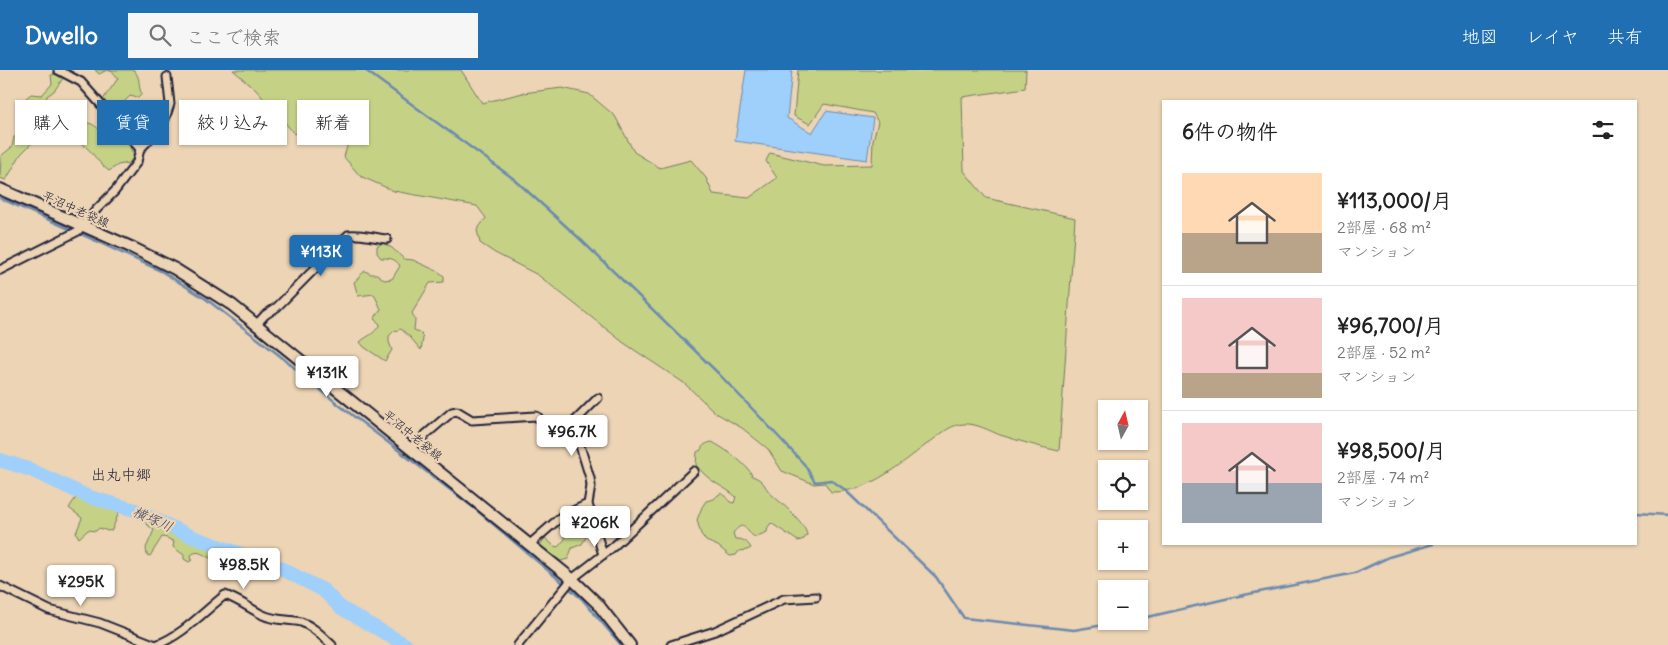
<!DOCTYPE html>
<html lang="ja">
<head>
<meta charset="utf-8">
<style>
	body { margin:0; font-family:Delius,"Klee One",sans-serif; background:#f6f6f6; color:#222; height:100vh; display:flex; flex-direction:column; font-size:19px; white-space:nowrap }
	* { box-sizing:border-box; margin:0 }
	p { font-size:16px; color:#767676 }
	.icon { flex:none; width:28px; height:28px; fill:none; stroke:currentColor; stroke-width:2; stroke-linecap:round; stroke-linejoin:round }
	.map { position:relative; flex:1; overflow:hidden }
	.details { position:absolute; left:1162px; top:30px; width:475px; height:445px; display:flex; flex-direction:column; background:#fff; border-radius:0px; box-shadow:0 1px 4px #0004 }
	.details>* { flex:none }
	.top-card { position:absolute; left:15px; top:30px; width:475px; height:45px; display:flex; gap:10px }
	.needle { width:32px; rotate:8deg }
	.buttons { position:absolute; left:1098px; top:330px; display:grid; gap:10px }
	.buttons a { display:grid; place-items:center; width:50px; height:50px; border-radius:0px; background:#fff; box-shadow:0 1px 4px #0004; font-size:25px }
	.price { position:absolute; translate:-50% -42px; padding:0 11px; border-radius:5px; background:#fff; color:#222; font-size:16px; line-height:32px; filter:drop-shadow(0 1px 2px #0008) }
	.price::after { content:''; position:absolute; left:50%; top:30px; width:15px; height:11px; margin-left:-8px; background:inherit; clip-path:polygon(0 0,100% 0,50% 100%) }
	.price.current { background:#1f6fb2; color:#fff }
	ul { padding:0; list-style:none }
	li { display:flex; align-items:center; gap:15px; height:125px; padding:0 20px }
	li+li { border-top:1px solid #e0e0e0 }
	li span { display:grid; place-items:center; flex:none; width:140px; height:100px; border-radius:0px; color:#555 }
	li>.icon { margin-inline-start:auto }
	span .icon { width:60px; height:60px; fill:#fffc; stroke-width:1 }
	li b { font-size:21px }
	h2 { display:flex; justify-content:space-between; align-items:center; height:60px; padding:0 20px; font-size:21px }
	.tag { padding:0 18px; border-radius:0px; background:#fff; box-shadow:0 1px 4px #0004; font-size:18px; line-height:45px }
	.tag.current { background:#1f6fb2; color:#fff }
	header { display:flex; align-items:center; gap:30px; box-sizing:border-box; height:70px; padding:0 25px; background:#1f6fb2; color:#fff }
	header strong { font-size:24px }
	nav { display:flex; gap:28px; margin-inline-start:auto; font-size:18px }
	.search { width:350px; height:45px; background:#f6f6f6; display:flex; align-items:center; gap:12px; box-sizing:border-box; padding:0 18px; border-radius:0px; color:#767676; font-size:19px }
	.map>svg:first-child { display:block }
</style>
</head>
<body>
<header>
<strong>Dwello</strong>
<div class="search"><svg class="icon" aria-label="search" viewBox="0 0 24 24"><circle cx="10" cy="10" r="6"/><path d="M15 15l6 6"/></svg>ここで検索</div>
<nav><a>地図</a><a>レイヤ</a><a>共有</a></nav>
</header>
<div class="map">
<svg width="1668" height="575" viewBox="0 0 1668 575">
	<rect width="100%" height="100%" fill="#ecd4b4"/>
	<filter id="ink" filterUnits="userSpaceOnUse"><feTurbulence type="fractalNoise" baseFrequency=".02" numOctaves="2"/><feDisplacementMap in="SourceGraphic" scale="10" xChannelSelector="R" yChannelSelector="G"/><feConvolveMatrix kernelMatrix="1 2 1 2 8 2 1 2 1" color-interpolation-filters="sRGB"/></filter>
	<g filter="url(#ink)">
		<path fill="#c5d286" stroke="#747a60" d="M95,0H134C142,10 137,16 142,24L138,28L130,26L114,42L108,39L103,30C107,22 113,17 118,8L113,2L107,0L99,4Z
			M233,0H461L482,33L523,23L562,18L589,24L615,46L634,82L660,98L691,90L706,108L713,124L749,128L777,108L766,91L770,83L824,96L872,95L873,70L878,52L873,43L824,34L810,54L794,46L798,0H1026L1025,18L962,27L964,101L986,128L1075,148L1059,381C1039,377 1020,371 1000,365C990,361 976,353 964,354C952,354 942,363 934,369C903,391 871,423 831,422L825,413L814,414L782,401L768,379L742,358L716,343L684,313L624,273L538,205L495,183L480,173L477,160L486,148L477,136L394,121L360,106L344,87L350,66L339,52L324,59L295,64L255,19Z
			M58,4L64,7L54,21L47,26L44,39L47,48L61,61C74,61 75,55 87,53C95,53 98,61 105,62C109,62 113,61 117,61L126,69L134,86L129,93L118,95L109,101C96,92 91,77 76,70L70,74L58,72L41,64L21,84L6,110L0,108L1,86L12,77L14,67L24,64L27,60V54L31,45L27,42L30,37L25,29L31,24L42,25L52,14L51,5Z
			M383,173L392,178L404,189L413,190L439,202L444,206V212L430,213L412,243L415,250L414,260L421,263L423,269L421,280L410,267L401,259L394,261L389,266V272L392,280L385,291L364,277L360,272C368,265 374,265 380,254L374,249L381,239L374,224L358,226L354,212C359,209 360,204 365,201L371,204H377L384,210L392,209L400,196C395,188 390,188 381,188L377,183V176Z
			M712,372C722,377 749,395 752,406C766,411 763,416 771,424C781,433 805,452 807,465L804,469L798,471L771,453L768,457L767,462L755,467C745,462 745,448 733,463L735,469C743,469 747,471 751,478L747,480L739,481L736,485L730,486L718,476L706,471L701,464L697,450L702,437L706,431L714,429L718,425L722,423L730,432L734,433L736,427C731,422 725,419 719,415C710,410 702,403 696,395L697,382L701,380C702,375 707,373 712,372Z
			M84,423L104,429L110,436L137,443L185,467L192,470H213L241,481L244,482L247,488L243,492L239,494C231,490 227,484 217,480L210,488C203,485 198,479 191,485L192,490L189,492L184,489V485L173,477L174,472L167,468L162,467L150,486L147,485L146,478L154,460C149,457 146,453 142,449C136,444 126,444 119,442L112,460L108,461L99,458L96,461L88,460L79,468L76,463L82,448L69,438L77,426Z
			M570,447C581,448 584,454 587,465L582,474L572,478L568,489L561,491L545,482L540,475L545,468L554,476L558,477L565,469V464L557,456Z"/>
		<path fill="#9fcffb" stroke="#6d8aae" d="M746,0H792L787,48L812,63L826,41L873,48L867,90L735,71Z"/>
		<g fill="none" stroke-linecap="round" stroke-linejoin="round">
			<path stroke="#6d8aae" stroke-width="2.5" d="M365,0L514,109L579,168L718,303L761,348L804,394L815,412L831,410L844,419L936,507L964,548L1074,560L1128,551
				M0,128L74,161
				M79,163L161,201L206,229L279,285L339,335L474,438L582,529L621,575
				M1636,443L1668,445
				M1139,549L1234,527L1355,503L1389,487L1433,474"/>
			<path stroke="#9fcffb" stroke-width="14" d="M0,390L31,400L89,427L135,440L193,467L278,497L323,520L341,538L406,575"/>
			<defs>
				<path id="street" d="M58,0L81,12L140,79
					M0,200L78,161L96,140L115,121L137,92L140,79L148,71L165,49L170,34L167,7
					M256,255L265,245L277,237L348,165C361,163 373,168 387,169
					M573,353L590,408L591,416L588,434L603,485
					M410,378L452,342L457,341L472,350L536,346L538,347L548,366L551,367L573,353L598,328
					M529,475L562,446L588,434
					M0,516L49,540L100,553L156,575
					M156,575C183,565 202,543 225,525C239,530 249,538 263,545C275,551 288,549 301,552C313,556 323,567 332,575
					M518,575L572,509L613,477L694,401
					M671,575L715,561L784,529L816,527"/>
				<path id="secondary" d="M0,119L133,178L175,199L232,235L572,509L597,533L630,575"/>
			</defs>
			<use href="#street" stroke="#22223b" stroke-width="11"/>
			<use href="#secondary" stroke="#22223b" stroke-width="14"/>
			<use href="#street" stroke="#ecd4b4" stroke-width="7"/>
			<use href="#secondary" stroke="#ecd4b4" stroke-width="10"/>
		</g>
	</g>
	<g text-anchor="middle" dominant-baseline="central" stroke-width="4.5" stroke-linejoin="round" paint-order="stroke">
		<g font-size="12" fill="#22223b" stroke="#ecd4b4">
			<text transform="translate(76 139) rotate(24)">平沼中老袋線</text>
			<text transform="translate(413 365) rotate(39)">平沼中老袋線</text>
		</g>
		<g font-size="14" font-style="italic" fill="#3b4561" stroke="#ecd4b4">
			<text transform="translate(153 449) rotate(24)">横塚川</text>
		</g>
		<g font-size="15" fill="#22223b" stroke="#ecd4b4">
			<text x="121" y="404">出丸中郷</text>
		</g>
	</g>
</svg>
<div class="buttons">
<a><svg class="needle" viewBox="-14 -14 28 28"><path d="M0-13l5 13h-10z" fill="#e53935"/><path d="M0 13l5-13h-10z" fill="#767676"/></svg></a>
<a><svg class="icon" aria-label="locate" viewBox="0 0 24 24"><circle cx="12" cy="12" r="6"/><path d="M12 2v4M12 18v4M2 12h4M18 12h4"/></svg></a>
<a>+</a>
<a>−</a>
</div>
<b class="price current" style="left:321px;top:207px">¥113K</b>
<b class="price" style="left:327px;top:328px">¥131K</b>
<b class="price" style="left:572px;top:387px">¥96.7K</b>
<b class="price" style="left:595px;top:478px">¥206K</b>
<b class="price" style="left:244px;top:520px">¥98.5K</b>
<b class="price" style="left:81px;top:537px">¥295K</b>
<div class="top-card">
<a class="tag">購入</a>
<a class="tag current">賃貸</a>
<a class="tag">絞り込み</a>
<a class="tag">新着</a>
</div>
<section class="details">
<h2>6件の物件<svg class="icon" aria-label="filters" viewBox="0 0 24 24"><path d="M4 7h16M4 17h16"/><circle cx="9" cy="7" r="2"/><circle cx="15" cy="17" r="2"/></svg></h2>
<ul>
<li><span style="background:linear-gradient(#ffd9b3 60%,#b9a48a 0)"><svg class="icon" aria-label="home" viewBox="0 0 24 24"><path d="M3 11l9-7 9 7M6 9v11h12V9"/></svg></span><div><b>¥113,000/月</b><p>2部屋 · 68 m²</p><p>マンション</p></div></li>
<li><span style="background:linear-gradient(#f6c9c9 75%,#b9a48a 0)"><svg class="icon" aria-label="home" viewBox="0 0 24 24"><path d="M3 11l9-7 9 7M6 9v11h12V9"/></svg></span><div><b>¥96,700/月</b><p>2部屋 · 52 m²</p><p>マンション</p></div></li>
<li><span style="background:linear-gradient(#f6c9c9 60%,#9aa5b1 0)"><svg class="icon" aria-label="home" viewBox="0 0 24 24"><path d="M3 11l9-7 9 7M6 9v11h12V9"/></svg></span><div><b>¥98,500/月</b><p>2部屋 · 74 m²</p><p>マンション</p></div></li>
</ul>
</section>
</div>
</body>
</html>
